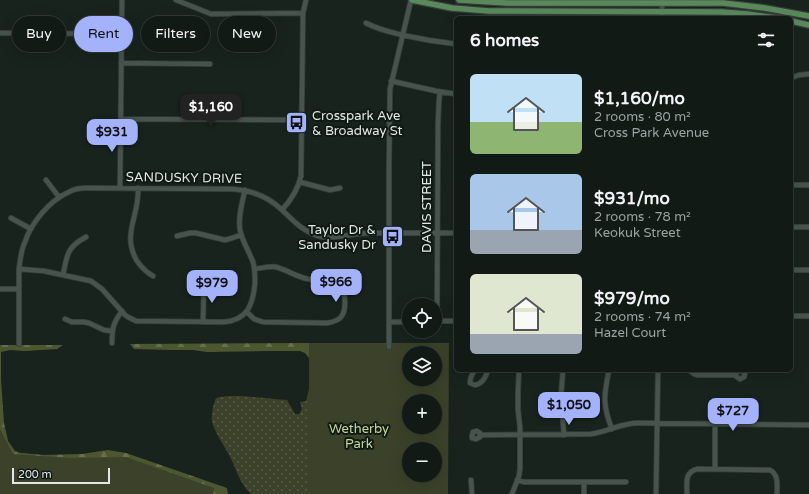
<!DOCTYPE html>
<html lang="en">
<head>
<meta charset="utf-8">
<style>
	body { margin:0; font-family:"Varela Round",sans-serif; background:#1b231f; color:#f1f3f6; height:100vh; display:flex; flex-direction:column; font-size:15px; white-space:nowrap }
	* { box-sizing:border-box; margin:0 }
	p { font-size:13px; color:#9ca1a1 }
	.icon { flex:none; width:22px; height:22px; fill:none; stroke:currentColor; stroke-width:2; stroke-linecap:round; stroke-linejoin:round }
	.map { position:relative; flex:1; overflow:hidden }
	.panel { position:absolute; left:454px; top:16px; width:339px; height:356px; display:flex; flex-direction:column; background:#121a16; border-radius:6px; box-shadow:0 4px 16px #0002,0 0 0 1px #313835 }
	.panel>* { flex:none }
	.top-card { position:absolute; left:12px; top:16px; width:380px; height:36px; display:flex; gap:8px }
	.fabs { position:absolute; left:402px; top:298px; display:grid; gap:8px }
	.fabs a { display:grid; place-items:center; width:40px; height:40px; border-radius:50%; background:#121a16; box-shadow:0 4px 16px #0002,0 0 0 1px #313835; font-size:20px }
	.scale { position:absolute; left:12px; bottom:10px; width:98px; box-sizing:border-box; padding-left:4px; border:2px solid #e1e8e5; border-top:0; font-size:11px; line-height:14px; white-space:nowrap; color:#e1e8e5; -webkit-text-stroke:3px #0f1a15; paint-order:stroke }
	.price { position:absolute; translate:-50% -34px; padding:0 9px; border-radius:8px; background:#a4b2fc; color:#111; font-size:13px; line-height:26px; filter:drop-shadow(0 1px 2px #0008) }
	.price::after { content:''; position:absolute; left:50%; top:24px; width:12px; height:9px; margin-left:-6px; background:inherit; clip-path:polygon(0 0,100% 0,50% 100%) }
	.price.selected { background:#222; color:#fff }
	ul { padding:0; list-style:none }
	li { display:flex; align-items:center; gap:12px; height:100px; padding:0 16px }
	li span { display:grid; place-items:center; flex:none; width:112px; height:80px; border-radius:6px; color:#555 }
	li>.icon { margin-inline-start:auto }
	span .icon { width:48px; height:48px; fill:#fffc; stroke-width:1 }
	li b { font-size:17px }
	h2 { display:flex; justify-content:space-between; align-items:center; height:48px; padding:0 16px; font-size:17px }
	.chip { padding:0 14px; border-radius:18px; background:#121a16; box-shadow:0 4px 16px #0002,0 0 0 1px #313835; font-size:14px; line-height:36px }
	.chip.selected { background:#a4b2fc; color:#111 }
	.map>svg:first-child { display:block }
</style>
</head>
<body>
<div class="map">
<svg width="809" height="494" viewBox="0 0 809 494">
	<defs>
		<pattern id="grass-dots" width="8" height="8" patternUnits="userSpaceOnUse"><rect width="8" height="8" fill="#3b4229"/><path d="M2 2h.1M6 6h.1" fill="none" stroke="#575d48" stroke-width="1.8" stroke-linecap="round"/></pattern>
		<pattern id="forest-firs" width="22" height="20" patternUnits="userSpaceOnUse"><rect width="22" height="20" fill="#4c5730"/><path d="M5 1l3.5 6h-7zM16 11l3.5 6h-7z" fill="#666f4e"/></pattern>
	</defs>
	<rect width="100%" height="100%" fill="#18231e"/>
	<path fill="url(#grass-dots)" d="M309,389V494H251C239,483 236,467 228,453C224,446 214,430 212,422C211,415 213,405 216,398C233,393 269,399 287,400L295,414H299L302,409L300,402L306,401Z"/>
	<path fill="url(#forest-firs)" d="M309,343V358L305,353L300,351H264L207,352L193,350H172L134,349L130,344Z
		M0,345H63L57,349L25,351L10,350L1,352V380L4,423L8,441L15,451L21,453L44,455L82,454L108,450L126,453L227,488L228,494H197L16,458L0,437Z"/>
	<path fill="#3b4229" fill-rule="evenodd" d="M309,343H449L448,494H309ZM409,353H435V379H409ZM409,401H435V427H409ZM409,449H435V475H409Z
		M0,429L13,454L70,458L126,457L214,488L213,494H0Z"/>
	<g fill="none" stroke-linecap="round" stroke-linejoin="round">
		<defs>
			<path id="minor" d="M176,0L211,14L303,13
				M662,18V0
				M366,23C377,29 390,32 402,35C420,39 438,42 456,44
				M0,33L122,34
				M121,63L210,64
				M791,78L799,75L809,74
				M391,81L436,91L456,94
				M791,99V106
				M121,119L301,120
				M46,180L59,197
				M300,182L330,190L340,188
				M791,185H809
				M120,188L122,0
				M138,188C140,215 121,234 137,261C142,268 146,272 153,276
				M282,210C291,200 298,190 301,176L303,13L306,0
				M11,218L31,229
				M791,227H809
				M177,236L190,233H196L225,240L229,239L241,235
				M19,269L44,271L91,281L102,289L125,315L128,317L136,321L224,322C248,320 253,304 255,283C255,276 255,269 253,262C249,251 242,241 240,230C238,217 242,203 245,190
				M791,270H809
				M63,275C67,255 67,247 86,237
				M0,289H19
				M247,312L254,319L263,322L327,323C333,322 338,321 341,317C347,310 346,288 338,282C331,277 317,280 308,279C297,277 287,270 276,267C269,266 262,268 255,269
				M791,316H809
				M65,319L72,322H84L89,323L104,330L112,331
				M435,321H456
				M437,321L438,124L439,100L440,92
				M203,322L204,284
				M389,322H409
				M112,343C112,329 113,323 122,311
				M19,344V269C20,260 21,250 25,242C31,223 50,200 69,192C74,189 80,188 86,188L227,189C247,189 266,195 281,209C292,219 302,231 318,236C335,240 352,233 370,233H456
				M389,347V165L390,89L411,0
				M475,370C472,374 470,377 470,383L475,385C482,384 486,377 488,370
				M563,370L561,396L564,435
				M609,370C604,395 602,404 612,429
				M689,370L694,374L698,375H734L740,379L744,377L745,374L742,371L740,370L734,375
				M480,435V437L476,439L472,438V436L473,432L477,431L480,433V435L591,434C607,432 621,423 638,423L809,425
				M715,469V423
				M471,480L472,494
				M517,480L524,482H626
				M584,482V494
				M512,494L519,476L520,469V427L518,410V392L519,370
				M656,494L658,370
				M687,494C687,483 684,473 697,469L770,470C779,475 777,485 777,494"/>
			<path id="major" d="M412,0L452,8L489,11L722,12L747,14L777,18
				M459,0L507,3H723L765,8L809,16
				M791,21L809,25"/>
		</defs>
		<use href="#minor" stroke="#353c39" stroke-width="6"/>
		<use href="#major" stroke="#353c39" stroke-width="8"/>
		<use href="#minor" stroke="#47534d" stroke-width="4.5"/>
		<use href="#major" stroke="#59895b" stroke-width="5.5"/>
	</g>
	<defs>
		<symbol id="bus-square" viewBox="-11 -11 22 22"><rect x="-9" y="-9" width="18" height="18" rx="4" fill="#a4b2fc" stroke="#0f1a15"/><path d="M-5-6H5V4H4V6H2V4H-2V6H-4V4H-5ZM-3.5-4V0h7V-4ZM-3.5 1.2v1.5H-2V1.2ZM2 1.2v1.5H3.5V1.2Z" fill="#111"/></symbol>
	</defs>
	<g fill-rule="evenodd">
		<use href="#bus-square" x="284" y="110" width="25" height="25"/>
		<use href="#bus-square" x="380" y="224" width="25" height="25"/>
	</g>
	<g text-anchor="middle" dominant-baseline="central" stroke-width="4" stroke-linejoin="round" paint-order="stroke">
		<g font-size="13" fill="#e1e8e5" stroke="#0f1a15" text-anchor="start">
			<text x="312" y="116">Crosspark Ave<tspan x="312" dy="15">&amp; Broadway St</tspan></text>
			<text x="376" y="230" text-anchor="end">Taylor Dr &amp;<tspan x="376" dy="15">Sandusky Dr</tspan></text>
		</g>
		<g font-size="13" fill="#e1e8e5" stroke="#0f1a15">
			<text transform="translate(184 178) rotate(1)">SANDUSKY DRIVE</text>
			<text transform="translate(427 207) rotate(-90)">DAVIS STREET</text>
		</g>
		<g font-size="13" fill="#c4d895" stroke="#0f1a15">
			<text x="359" y="429">Wetherby<tspan x="359" dy="15">Park</tspan></text>
		</g>
	</g>
</svg>
<div class="fabs">
<a><svg class="icon" aria-label="locate" viewBox="0 0 24 24"><circle cx="12" cy="12" r="6"/><path d="M12 2v4M12 18v4M2 12h4M18 12h4"/></svg></a>
<a><svg class="icon" aria-label="layers" viewBox="0 0 24 24"><path d="M12 4l9 5-9 5-9-5zM3 14l9 5 9-5"/></svg></a>
<a>+</a>
<a>−</a>
</div>
<div class="scale">200 m</div>
<b class="price selected" style="left:211px;top:128px">$1,160</b>
<b class="price" style="left:112px;top:153px">$931</b>
<b class="price" style="left:336px;top:303px">$966</b>
<b class="price" style="left:212px;top:304px">$979</b>
<b class="price" style="left:569px;top:426px">$1,050</b>
<b class="price" style="left:733px;top:432px">$727</b>
<div class="top-card">
<a class="chip">Buy</a>
<a class="chip selected">Rent</a>
<a class="chip">Filters</a>
<a class="chip">New</a>
</div>
<section class="panel">
<h2>6 homes<svg class="icon" aria-label="filters" viewBox="0 0 24 24"><path d="M4 7h16M4 17h16"/><circle cx="9" cy="7" r="2"/><circle cx="15" cy="17" r="2"/></svg></h2>
<ul>
<li><span style="background:linear-gradient(#bfe0f5 60%,#8fb573 0)"><svg class="icon" aria-label="home" viewBox="0 0 24 24"><path d="M3 11l9-7 9 7M6 9v11h12V9"/></svg></span><div><b>$1,160/mo</b><p>2 rooms · 80 m²</p><p>Cross Park Avenue</p></div></li>
<li><span style="background:linear-gradient(#a9c7e8 70%,#9aa5b1 0)"><svg class="icon" aria-label="home" viewBox="0 0 24 24"><path d="M3 11l9-7 9 7M6 9v11h12V9"/></svg></span><div><b>$931/mo</b><p>2 rooms · 78 m²</p><p>Keokuk Street</p></div></li>
<li><span style="background:linear-gradient(#dfe7d0 75%,#9aa5b1 0)"><svg class="icon" aria-label="home" viewBox="0 0 24 24"><path d="M3 11l9-7 9 7M6 9v11h12V9"/></svg></span><div><b>$979/mo</b><p>2 rooms · 74 m²</p><p>Hazel Court</p></div></li>
</ul>
</section>
</div>
</body>
</html>
